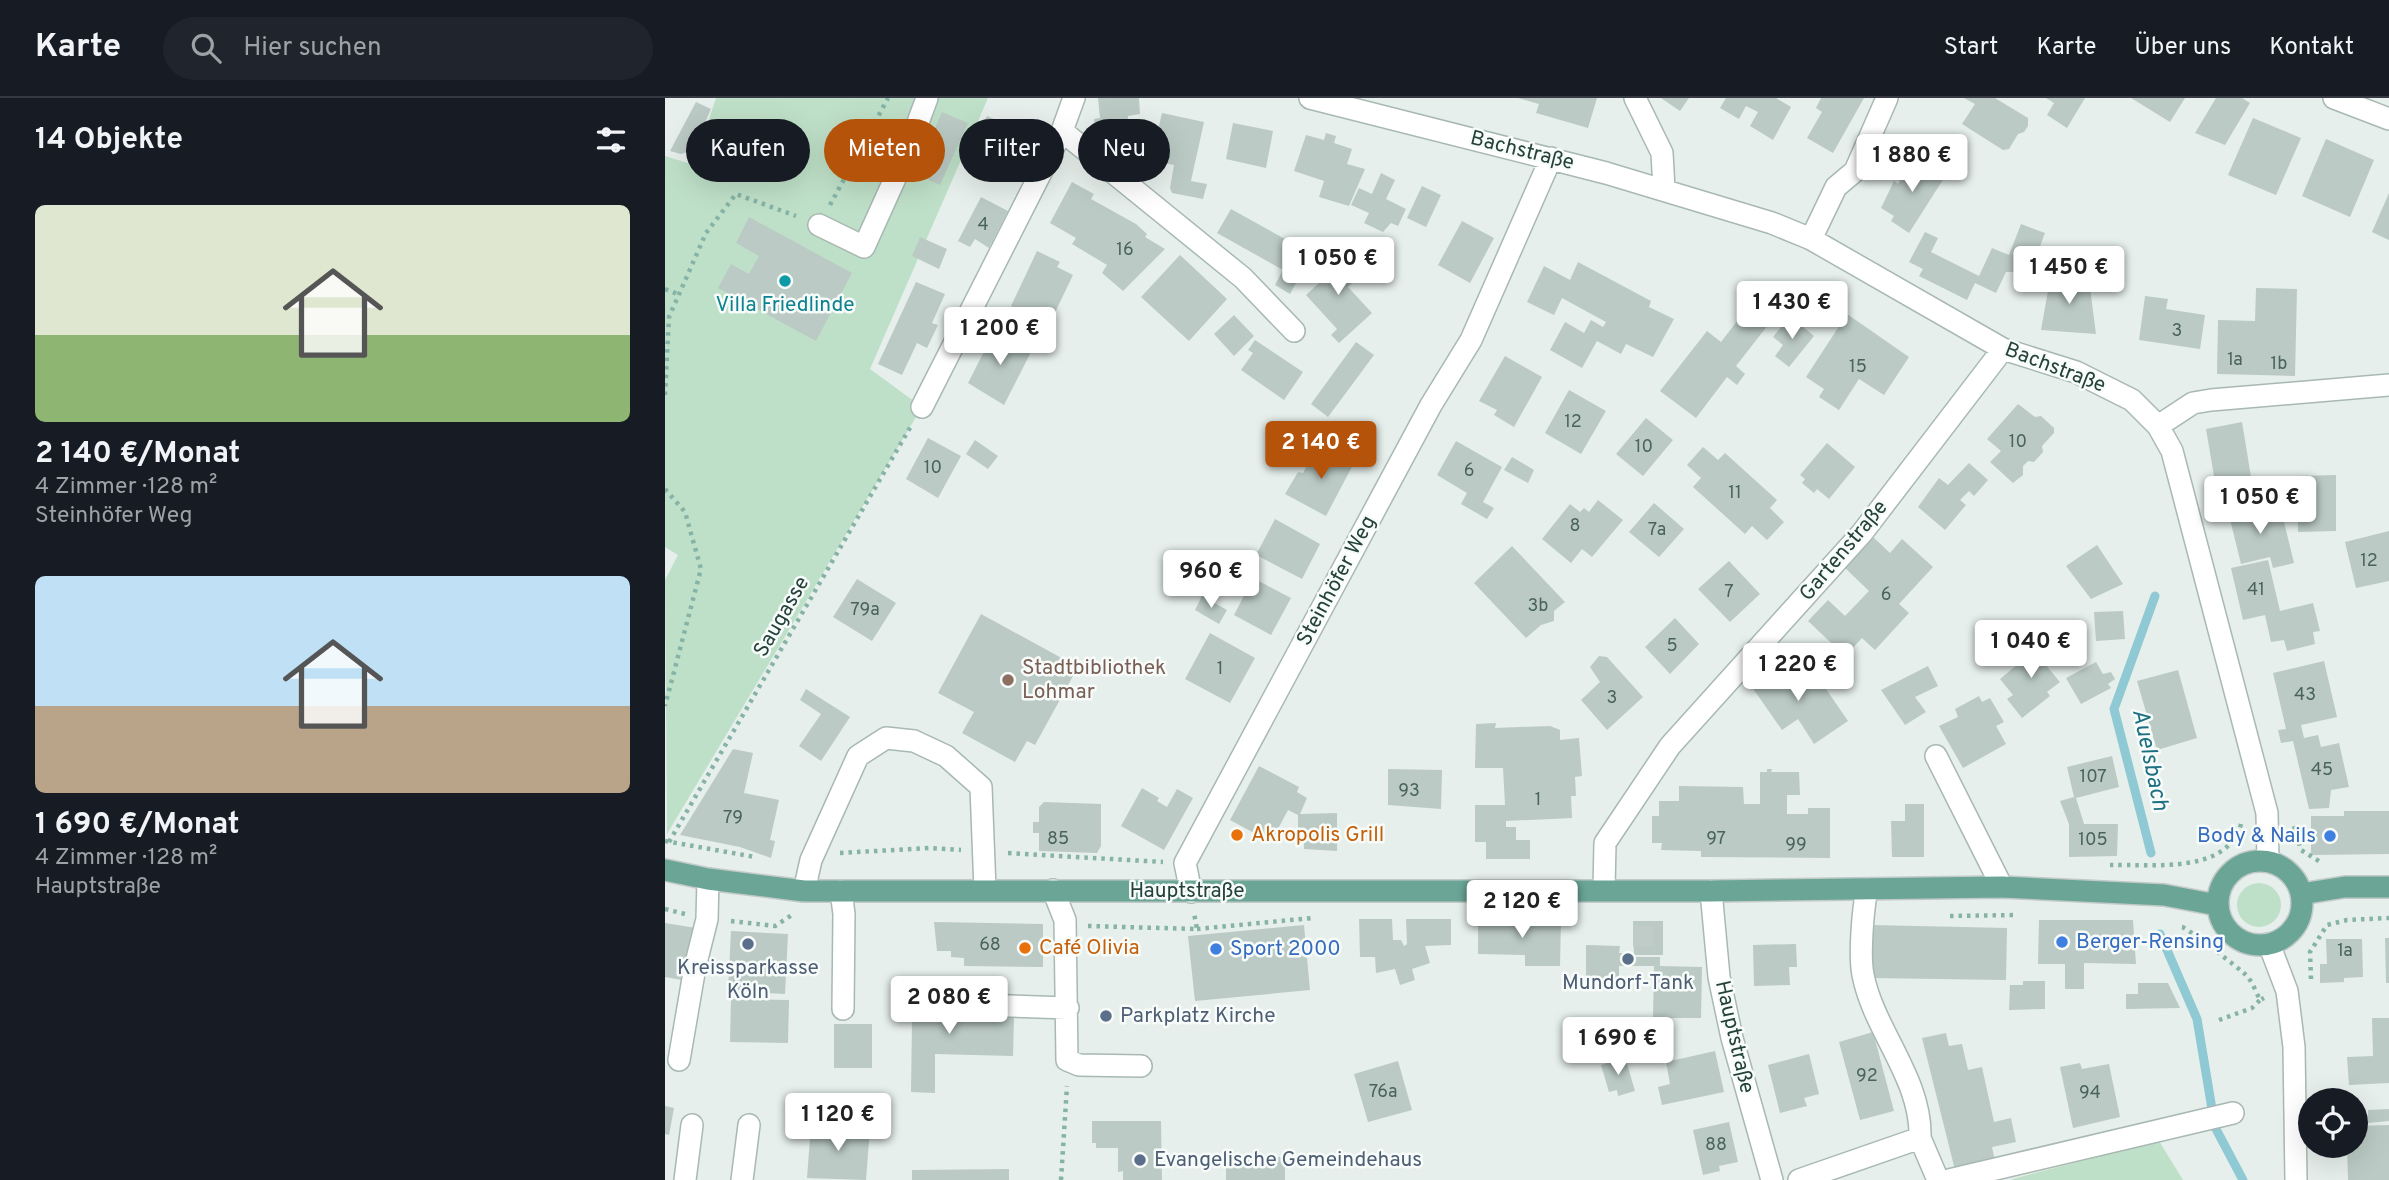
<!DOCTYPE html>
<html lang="de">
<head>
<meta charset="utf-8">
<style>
	body { margin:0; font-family:Overpass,sans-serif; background:#20242c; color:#f1f3f6; height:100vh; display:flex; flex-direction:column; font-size:26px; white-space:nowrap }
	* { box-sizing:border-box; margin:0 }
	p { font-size:23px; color:#9ea1a6 }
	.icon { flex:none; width:38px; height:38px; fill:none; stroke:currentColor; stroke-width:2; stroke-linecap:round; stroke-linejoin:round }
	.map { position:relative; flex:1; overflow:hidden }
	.details { display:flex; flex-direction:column; background:#171b24; width:665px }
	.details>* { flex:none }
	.banner { position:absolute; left:21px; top:21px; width:665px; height:63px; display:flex; gap:14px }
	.fabs { position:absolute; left:1633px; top:990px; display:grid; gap:14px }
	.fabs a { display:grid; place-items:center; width:70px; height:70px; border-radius:50%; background:#171b24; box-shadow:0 7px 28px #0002; font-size:35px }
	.price { position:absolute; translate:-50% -60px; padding:0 16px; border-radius:7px; background:#fff; color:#222; font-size:23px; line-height:46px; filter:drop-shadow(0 2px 4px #0008) }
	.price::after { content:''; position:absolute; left:50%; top:42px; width:21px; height:16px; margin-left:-10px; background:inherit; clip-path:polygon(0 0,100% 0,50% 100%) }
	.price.active { background:#b45309; color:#fff }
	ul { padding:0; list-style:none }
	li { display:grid; align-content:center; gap:14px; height:371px; padding:0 35px }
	li span { display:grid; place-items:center; height:217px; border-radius:10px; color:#555 }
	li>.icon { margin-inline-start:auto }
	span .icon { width:126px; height:126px; fill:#fffc; stroke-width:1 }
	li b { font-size:30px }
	h2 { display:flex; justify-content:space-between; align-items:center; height:84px; padding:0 35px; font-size:30px }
	.pill { padding:0 24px; border-radius:32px; background:#171b24; box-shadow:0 7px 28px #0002; font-size:24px; line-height:63px }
	.pill.active { background:#b45309; color:#fff }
	header { display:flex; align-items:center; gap:42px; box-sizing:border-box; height:98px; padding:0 35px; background:#171b24; border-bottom:2px solid #363941 }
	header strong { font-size:33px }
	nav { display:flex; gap:38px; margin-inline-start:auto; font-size:24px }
	.search { width:490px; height:63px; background:#20242c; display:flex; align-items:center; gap:18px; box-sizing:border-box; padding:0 24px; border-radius:38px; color:#9ea1a6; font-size:26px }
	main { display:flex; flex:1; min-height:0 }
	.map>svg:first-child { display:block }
</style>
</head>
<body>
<header>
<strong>Karte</strong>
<div class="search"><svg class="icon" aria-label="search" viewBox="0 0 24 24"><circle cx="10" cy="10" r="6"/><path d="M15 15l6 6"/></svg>Hier suchen</div>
<nav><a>Start</a><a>Karte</a><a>Über uns</a><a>Kontakt</a></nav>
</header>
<main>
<section class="details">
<h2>14 Objekte<svg class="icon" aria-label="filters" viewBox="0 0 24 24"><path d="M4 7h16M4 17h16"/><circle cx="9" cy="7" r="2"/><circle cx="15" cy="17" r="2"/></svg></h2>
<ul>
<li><span style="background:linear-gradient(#dfe7d0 60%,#8fb573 0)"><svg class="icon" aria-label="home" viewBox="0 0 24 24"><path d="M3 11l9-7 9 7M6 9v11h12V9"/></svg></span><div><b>2 140 €/Monat</b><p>4 Zimmer · 128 m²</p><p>Steinhöfer Weg</p></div></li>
<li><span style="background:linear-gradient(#bfe0f5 60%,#b9a48a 0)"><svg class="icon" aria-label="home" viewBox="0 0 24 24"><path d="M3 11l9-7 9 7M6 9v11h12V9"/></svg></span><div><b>1 690 €/Monat</b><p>4 Zimmer · 128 m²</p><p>Hauptstraße</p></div></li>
</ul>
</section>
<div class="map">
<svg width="1724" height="1082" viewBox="0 0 1724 1082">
	<rect width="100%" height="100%" fill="#e6efeb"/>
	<path fill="#bfe0c8" d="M51,0H323L205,271L257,309L2,736L0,482L13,457L0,449V58L29,67Z
		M1572 807a22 22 0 1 1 44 0a22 22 0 1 1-44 0Z
		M1494,1043L1518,1082H1345L1351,1080Z"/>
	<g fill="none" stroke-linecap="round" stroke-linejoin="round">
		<path stroke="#8ec9d4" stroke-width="9" d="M1486,755L1449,611L1490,498
			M1495,836L1532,921L1547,1011
			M1551,1031L1578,1082"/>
	</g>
	<path fill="#bbcac4" d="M433,0H474L475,16L463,18L461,44L439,46L438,32H430L429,21L435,20Z
		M853,0H932L923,30L871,15L874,6Z
		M996,0H1024L1015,13Z
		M1061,0H1111L1126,9L1108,42L1085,28L1093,14L1081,8L1074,21L1055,10Z
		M1156,0H1199L1168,55L1142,40L1157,14L1151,10Z
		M1299,0H1330L1363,20V28L1359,34L1353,36L1344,51L1338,52L1297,26L1310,6Z
		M1381,0H1420L1402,30L1382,17L1389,5Z
		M1466,0H1520L1505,24Z
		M1551,0H1577L1585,5L1560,47L1530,35Z
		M31,4L46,11L33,40L37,42L31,52L16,56L5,53Z
		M277,14L303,25L275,87L250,76Z
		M497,15L539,24L526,83L542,86L538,101L507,95L505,90L509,67L473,60L476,28L493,32Z
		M322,18L365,37L349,69L317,54L321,46L311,41Z
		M1588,20L1636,40L1611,97L1563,77Z
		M568,25L608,33L601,70L561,61Z
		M661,35L671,38L669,45L687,51L682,66L700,71L684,108L654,99L659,83L629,73L641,37L659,42Z
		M1661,41L1709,62L1685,119L1637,98Z
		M1250,58L1281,77L1244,135L1226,123L1229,118L1216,110L1229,83L1233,86Z
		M716,75L730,82L721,101L741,111L733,128L726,125L718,134L699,125L704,115L686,107L694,90L707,96Z
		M407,84L429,96L426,101L471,126L482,136L480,139L500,151L458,193L437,175L442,167L407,146L411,140L385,125Z
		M757,88L776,97L761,129L742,120Z
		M1724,95V142L1707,134Z
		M316,99L343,113L324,150L310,141L305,149L293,143Z
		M566,111L647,156L625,196L610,187L618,172L552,135Z
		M84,119L187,175L151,243L53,190L66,166L84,176L94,158L71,145Z
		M797,123L829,140L805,185L773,167Z
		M1356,126L1380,135L1368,167L1357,162L1352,174H1341L1331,195L1310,185L1302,202L1254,178L1258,171L1244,164L1260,134L1273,140L1266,154L1314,178L1327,150L1344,157Z
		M255,139L282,151L274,171L247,158Z
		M372,153L395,164L392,169L408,177L383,229L346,208Z
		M671,153L693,179L683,189L707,215L674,245L666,237L672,231L641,197L654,185L649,180L654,168Z
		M515,157L562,201L524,243L476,199Z
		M913,164L986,203L984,209L1009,221L988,259L961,246L956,256L932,243L917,270L885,252L900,224L919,235L926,222L938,229L941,224L897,200L889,217L862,204L879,168L905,182Z
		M1386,176L1424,182L1431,236L1376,232Z
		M251,184L280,196L267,225L273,227L262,250L252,245L237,277L213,266Z
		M1591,190L1632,191L1630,278L1552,276L1553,222L1590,223Z
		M1480,198L1503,201L1501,211L1540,217L1535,251L1474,242Z
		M1082,210L1103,227L1071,268L1080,276L1072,287L1062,279L1031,320L995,293L1042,233L1056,244Z
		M1182,216L1244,259L1219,297L1194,281L1174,312L1154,299L1159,291L1141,279Z
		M569,217L589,238L569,258L549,236Z
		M1125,218L1149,238L1124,269L1110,258L1118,247L1108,239Z
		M331,230L352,241L350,246L366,254L339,307L303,285Z
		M590,242L638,274L619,302L576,272L588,255L583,252Z
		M691,244L709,257L663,319L646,306Z
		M840,258L877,279L849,329L829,317L832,312L814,303Z
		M904,292L941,313L916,356L880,335Z
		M1353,306L1370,319L1376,318L1389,330V335L1377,348L1378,354L1369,364L1363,363L1358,368V377L1348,385L1325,364L1336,353L1322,341Z
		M981,320L1008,342L978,378L951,356Z
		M1577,324L1589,397L1553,402L1541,331Z
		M263,340L296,358L273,400L241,381Z
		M310,342L333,358L323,371L301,356Z
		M791,343L837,369L818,404L829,410L822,421L796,406L802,395L772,377Z
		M1162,345L1190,369L1164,401L1152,391L1149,395L1137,385L1140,381L1135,377Z
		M1038,349L1053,362L1060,355L1112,402L1105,410L1119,424L1102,442L1087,428L1080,436L1028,389L1036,380L1022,367Z
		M651,350L668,359L671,353L690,363L661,418L620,396L633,374L638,375Z
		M847,359L869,372L863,385L839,372Z
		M1304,365L1323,382L1309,398L1304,393L1295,402L1301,407L1280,432L1253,409L1274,380L1283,387Z
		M1671,377V433L1633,434L1632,378Z
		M933,402L958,422L927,459L917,451L906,465L877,441L905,406L915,414L919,410L924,414Z
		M1600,403L1605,424L1618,420L1629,465L1608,470L1605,459L1576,466L1563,413Z
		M989,405L1019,431L994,459L964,434Z
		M610,421L655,446L637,481L591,457Z
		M1724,433V483L1691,490L1680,444Z
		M1207,438L1225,455L1237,441L1268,469L1234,506L1244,515L1210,552L1197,540L1180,558L1143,523L1163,502L1180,518L1204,493L1179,469Z
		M1432,447L1458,486L1426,501L1401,468Z
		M847,448L900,504L889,513V523L876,527L861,540L809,485Z
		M1603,462L1615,513L1648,505L1655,533L1648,534L1650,546L1622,553L1619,542L1606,544L1600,517L1578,522L1566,470Z
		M1064,463L1095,496L1065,524L1033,491Z
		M588,480L626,500L606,537L569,517Z
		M192,481L231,505L207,543L168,519Z
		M537,498L562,512L554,526L530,512Z
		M1458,513L1460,541L1431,543L1429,514Z
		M316,516L413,569L370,647L362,643L350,664L297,635L309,614L273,595Z
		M1010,520L1034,546L1005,576L980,549Z
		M545,535L590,560L565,605L520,581Z
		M1384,540L1394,553L1379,565L1395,584L1382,594L1385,598L1357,620L1342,601L1348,597L1335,581Z
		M934,558L942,559L978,599L942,632L916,602L935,584L925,569Z
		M1659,563L1672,619L1636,627L1639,640L1653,637L1656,649L1674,645L1684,689L1666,692L1664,710L1644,711L1628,643L1616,645L1613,632L1621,631L1608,575Z
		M1431,564L1438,576L1446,574L1450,581L1443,586L1446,590L1416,606L1401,580Z
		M1108,565L1126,591L1150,575L1183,623L1149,646L1133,621L1117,632L1082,582Z
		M1263,568L1273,588L1250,599L1261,614L1240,627L1216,592Z
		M1513,572L1532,640L1492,652L1472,583Z
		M141,591L185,619L156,663L134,648L156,616L135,602Z
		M1314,598L1317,604L1325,600L1339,624L1331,628L1341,646L1298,670L1274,628L1293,619L1290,611Z
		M831,625L830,630L885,628L895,632V642L914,640L917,678L910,679L911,698H906L907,720L841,723V729H851V742H865V761H821V744H810V707H840L838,670H810L811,626Z
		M68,651L88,655L79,695L114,702L105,742L110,743L106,760L75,749L15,737Z
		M1447,658L1454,689L1411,700L1419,726H1453L1452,758L1404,759V726L1395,703L1409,699L1402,669Z
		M594,668L634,689L632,694L642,700L635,716L672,715V753L639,751V735H633V717L623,712L606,744L565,722Z
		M723,671L777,672L776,711L723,707Z
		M1102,671H1107L1106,674H1134L1135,697H1122V716H1143V710H1165V760L1036,759V753L996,752L997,745H987V718H994V703H1014V688L1078,689L1079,706H1095V674H1102Z
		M477,690L494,700L492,703L502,709L512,691L528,700L499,752L456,728Z
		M379,704L436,706V748L432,755L374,753V735H368V724H374V709Z
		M1240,706H1259V759H1227L1226,723H1240Z
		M1679,713H1724V756L1646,757V718H1679Z
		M694,821H727L728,842H736L739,848L742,846L741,821H786V847L760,848L765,865L747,871L750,882L735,887L730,871L711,875L710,859H695Z
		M813,821L896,823L895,868H860V857L813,856Z
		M1374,822H1468L1471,866L1419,865V891H1400V866H1373Z
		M968,823H998V857H969Z
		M269,824L378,826V869L299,868V860L286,859V853H272Z
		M0,825L31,830L22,883L0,879Z
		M639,827L645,892L530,903L523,838Z
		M1206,827L1342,830L1341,882L1205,880Z
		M66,833L123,836L120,896L63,893Z
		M1720,840H1724V885H1721Z
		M1661,841H1697L1698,879L1679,880V884L1655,885V866H1662Z
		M1131,846L1132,869H1124L1125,887L1089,888L1088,847Z
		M921,847L955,848L954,855H967V859H995V868L1037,869L1036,920H988L989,868H954V881H921Z
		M1358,883H1380V911L1344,912L1345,887H1358Z
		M1473,885H1503L1515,910L1461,911V896H1473Z
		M234,893L270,894V918L349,919L348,958L270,956V995L246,994L247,922L233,921Z
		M66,901L124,902L123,945L65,944Z
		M1707,920H1724V985L1684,987L1682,959L1708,958Z
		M169,926H207V970H169Z
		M1208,934L1229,1013L1195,1022L1174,944Z
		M1281,935L1284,948L1297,946L1303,972L1317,969L1329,1024L1346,1020L1351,1044L1327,1049L1330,1063L1290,1072L1257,940Z
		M1050,953L1059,994L997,1007L993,989L1005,986L1001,964Z
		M1144,956L1154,996L1139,1000L1142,1008L1115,1015L1103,967Z
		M960,959L970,993L953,998L952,992L944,994L936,967Z
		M733,963L747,1012L703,1024L689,976Z
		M1415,965L1417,971L1444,966L1455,1019L1408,1030L1395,969Z
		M0,1008L9,1010L4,1037L0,1036Z
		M1724,1011V1023L1703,1025V1012Z
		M427,1023H496L497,1082H458V1073L453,1074V1050H431V1045H427Z
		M1064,1024L1073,1064L1054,1068L1055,1073L1038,1077L1028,1032Z
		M146,1027L205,1030L201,1082L142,1080Z
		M1724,1027V1082H1683L1682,1048H1690V1028Z
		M561,1059H620V1082H561Z
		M344,1071V1082H247V1072Z"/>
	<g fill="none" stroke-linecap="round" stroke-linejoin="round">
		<path stroke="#bfccc8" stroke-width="21" stroke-dasharray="21 10" stroke-linecap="butt" d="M968,838H998"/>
		<defs>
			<path id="minor" d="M645,0L941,75L1107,125L1146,141L1338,251L1411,274L1467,302L1493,328L1507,353L1602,715L1603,763
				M970,0L997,55L999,91
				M1669,0L1724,21
				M397,33L578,180L629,233
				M154,127L199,149L242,54L262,0
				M1146,141L1171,89L1190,73L1222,0
				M257,309L397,33L409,0
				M1493,328L1528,305L1546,302L1724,287
				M1271,658L1337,789
				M939,791L940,745L1005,648L1197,435L1338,251
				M1202,791C1198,811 1194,857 1198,877C1209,933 1257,981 1255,1040
				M388,792L400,822L402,962L414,967L476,968
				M139,793L146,762L193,658L221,640L249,643L281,658L316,689L320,792
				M176,793L179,816L178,911
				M1046,793L1054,879L1067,940L1107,1082
				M526,794L520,765L766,307L806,242L886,60
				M1604,846L1622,893L1629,949L1631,1082
				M289,906L403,910
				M14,962L30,869L42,821L43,781
				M20,1082L27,1027
				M77,1082L84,1027
				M1134,1082L1255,1040L1273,1082
				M1284,1082L1568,1015"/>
			<path id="major" d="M1553 805a42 42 0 1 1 84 0a42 42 0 1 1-84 0Z
				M0,772L43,781L139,793H1046L1337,789L1499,797L1552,807
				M1636,796L1680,789H1724"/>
		</defs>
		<use href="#minor" stroke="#a8b8b2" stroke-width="24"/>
		<use href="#major" stroke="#c2cac8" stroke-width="24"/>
		<path stroke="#86b3a5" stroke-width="4.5" stroke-dasharray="3.5 5" stroke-linecap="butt" d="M165,107L223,0
			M0,191L15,197
			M0,297L4,219L41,135L71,96L131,118
			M0,391L20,414L36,471L0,608
			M1629,728L1636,752L1657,765
			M0,743L90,759
			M4,744L246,328
			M175,755L264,750L296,752
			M343,755L498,764
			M1445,767C1486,766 1562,777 1576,726
			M0,811L20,816
			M1285,818L1353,817
			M66,823L110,828L127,817
			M423,828L532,831L529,815
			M1517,829C1522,830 1575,871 1581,877C1587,883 1591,894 1595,902L1599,900
			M532,831L647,820
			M1646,881L1645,854L1662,827L1682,822L1724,820
			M1554,922L1587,910L1595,902
			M396,1082L402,988"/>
		<use href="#minor" stroke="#fff" stroke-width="21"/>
		<use href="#major" stroke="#6aa596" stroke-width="21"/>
	</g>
	<circle fill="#0f9aa8" stroke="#f7fbf9" stroke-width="2.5" cx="120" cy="183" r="7"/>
	<circle fill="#8d6e63" stroke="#f7fbf9" stroke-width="2.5" cx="343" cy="582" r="7"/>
	<g fill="#e8710a" stroke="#f7fbf9" stroke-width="2.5">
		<circle cx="572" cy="737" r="7"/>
		<circle cx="360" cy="850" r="7"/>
	</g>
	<g fill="#3f7fe0" stroke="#f7fbf9" stroke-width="2.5">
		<circle cx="1665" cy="738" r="7"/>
		<circle cx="1397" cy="844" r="7"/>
		<circle cx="551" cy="851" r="7"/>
	</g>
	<g fill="#5c6f8a" stroke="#f7fbf9" stroke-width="2.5">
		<circle cx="83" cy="846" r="7"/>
		<circle cx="963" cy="861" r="7"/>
		<circle cx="441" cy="918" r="7"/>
		<circle cx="475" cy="1062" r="7"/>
	</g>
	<g text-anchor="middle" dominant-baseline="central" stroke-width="5" stroke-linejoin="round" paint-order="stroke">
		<g font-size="18" fill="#4a645c">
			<text x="318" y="127">4</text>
			<text x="460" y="152">16</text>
			<text x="1512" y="233">3</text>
			<text x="1570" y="262">1a</text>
			<text x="1614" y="266">1b</text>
			<text x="1193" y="269">15</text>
			<text x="908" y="324">12</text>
			<text x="1353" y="344">10</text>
			<text x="979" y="349">10</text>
			<text x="268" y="370">10</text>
			<text x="804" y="373">6</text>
			<text x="1070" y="395">11</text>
			<text x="910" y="428">8</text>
			<text x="992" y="432">7a</text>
			<text x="1704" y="463">12</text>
			<text x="1591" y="492">41</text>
			<text x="1064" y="494">7</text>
			<text x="1221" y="497">6</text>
			<text x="873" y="508">3b</text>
			<text x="200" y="512">79a</text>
			<text x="1007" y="548">5</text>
			<text x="555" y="571">1</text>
			<text x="1640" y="597">43</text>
			<text x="947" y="600">3</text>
			<text x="1657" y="672">45</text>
			<text x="1428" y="679">107</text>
			<text x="744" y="693">93</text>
			<text x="873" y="702">1</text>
			<text x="68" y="720">79</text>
			<text x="393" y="741">85</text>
			<text x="1051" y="741">97</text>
			<text x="1428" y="742">105</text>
			<text x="1131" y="747">99</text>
			<text x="325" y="847">68</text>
			<text x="1680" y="853">1a</text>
			<text x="1202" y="978">92</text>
			<text x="718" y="994">76a</text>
			<text x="1425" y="995">94</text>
			<text x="1051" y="1047">88</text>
		</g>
		<g font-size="21" fill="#24423a" stroke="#f7fbf9">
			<text transform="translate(857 53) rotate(14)">Bachstraße</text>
			<text transform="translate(1390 270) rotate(21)">Bachstraße</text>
			<text transform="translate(1179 453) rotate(-50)">Gartenstraße</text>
			<text transform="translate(672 483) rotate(-62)">Steinhöfer Weg</text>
			<text transform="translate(117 519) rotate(-60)">Saugasse</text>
			<text x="522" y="793">Hauptstraße</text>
			<text transform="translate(1069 939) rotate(77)">Hauptstraße</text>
		</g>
		<g font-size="21" fill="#0d838f" stroke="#f7fbf9">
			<text x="120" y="207">Villa Friedlinde</text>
		</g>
		<g font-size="21" fill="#785e54" stroke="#f7fbf9" text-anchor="start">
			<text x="357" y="570">Stadtbibliothek<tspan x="357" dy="24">Lohmar</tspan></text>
		</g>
		<g font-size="21" fill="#c56008" stroke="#f7fbf9" text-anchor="start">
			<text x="586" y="737">Akropolis Grill</text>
			<text x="374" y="850">Café Olivia</text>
		</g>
		<g font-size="21" fill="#366cbe" stroke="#f7fbf9" text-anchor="start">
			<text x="1651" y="738" text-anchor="end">Body &amp; Nails</text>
			<text x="1411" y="844">Berger-Rensing</text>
			<text x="565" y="851">Sport 2000</text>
		</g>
		<g font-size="21" fill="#4e5e75" stroke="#f7fbf9">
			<text x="83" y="870">Kreissparkasse<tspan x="83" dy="24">Köln</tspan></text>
			<text x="963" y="885">Mundorf-Tank</text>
			<text x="455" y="918" text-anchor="start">Parkplatz Kirche</text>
			<text x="489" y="1062" text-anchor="start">Evangelische Gemeindehaus</text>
		</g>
		<g font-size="23" font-style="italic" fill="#1c6f80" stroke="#f7fbf9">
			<text transform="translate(1484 662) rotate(78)">Auelsbach</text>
		</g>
	</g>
</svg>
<div class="fabs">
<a><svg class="icon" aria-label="locate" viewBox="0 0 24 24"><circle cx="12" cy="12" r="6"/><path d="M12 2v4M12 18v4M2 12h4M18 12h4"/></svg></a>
</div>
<b class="price" style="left:1247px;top:96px">1 880 €</b>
<b class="price" style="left:673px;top:199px">1 050 €</b>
<b class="price" style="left:1404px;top:208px">1 450 €</b>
<b class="price" style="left:1127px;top:243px">1 430 €</b>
<b class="price" style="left:335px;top:269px">1 200 €</b>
<b class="price active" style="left:656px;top:383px">2 140 €</b>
<b class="price" style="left:1595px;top:438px">1 050 €</b>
<b class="price" style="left:546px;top:512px">960 €</b>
<b class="price" style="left:1366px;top:582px">1 040 €</b>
<b class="price" style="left:1133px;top:605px">1 220 €</b>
<b class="price" style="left:857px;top:842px">2 120 €</b>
<b class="price" style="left:284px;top:938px">2 080 €</b>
<b class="price" style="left:953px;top:979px">1 690 €</b>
<b class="price" style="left:173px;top:1055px">1 120 €</b>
<div class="banner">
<a class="pill">Kaufen</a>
<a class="pill active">Mieten</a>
<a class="pill">Filter</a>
<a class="pill">Neu</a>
</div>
</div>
</main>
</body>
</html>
